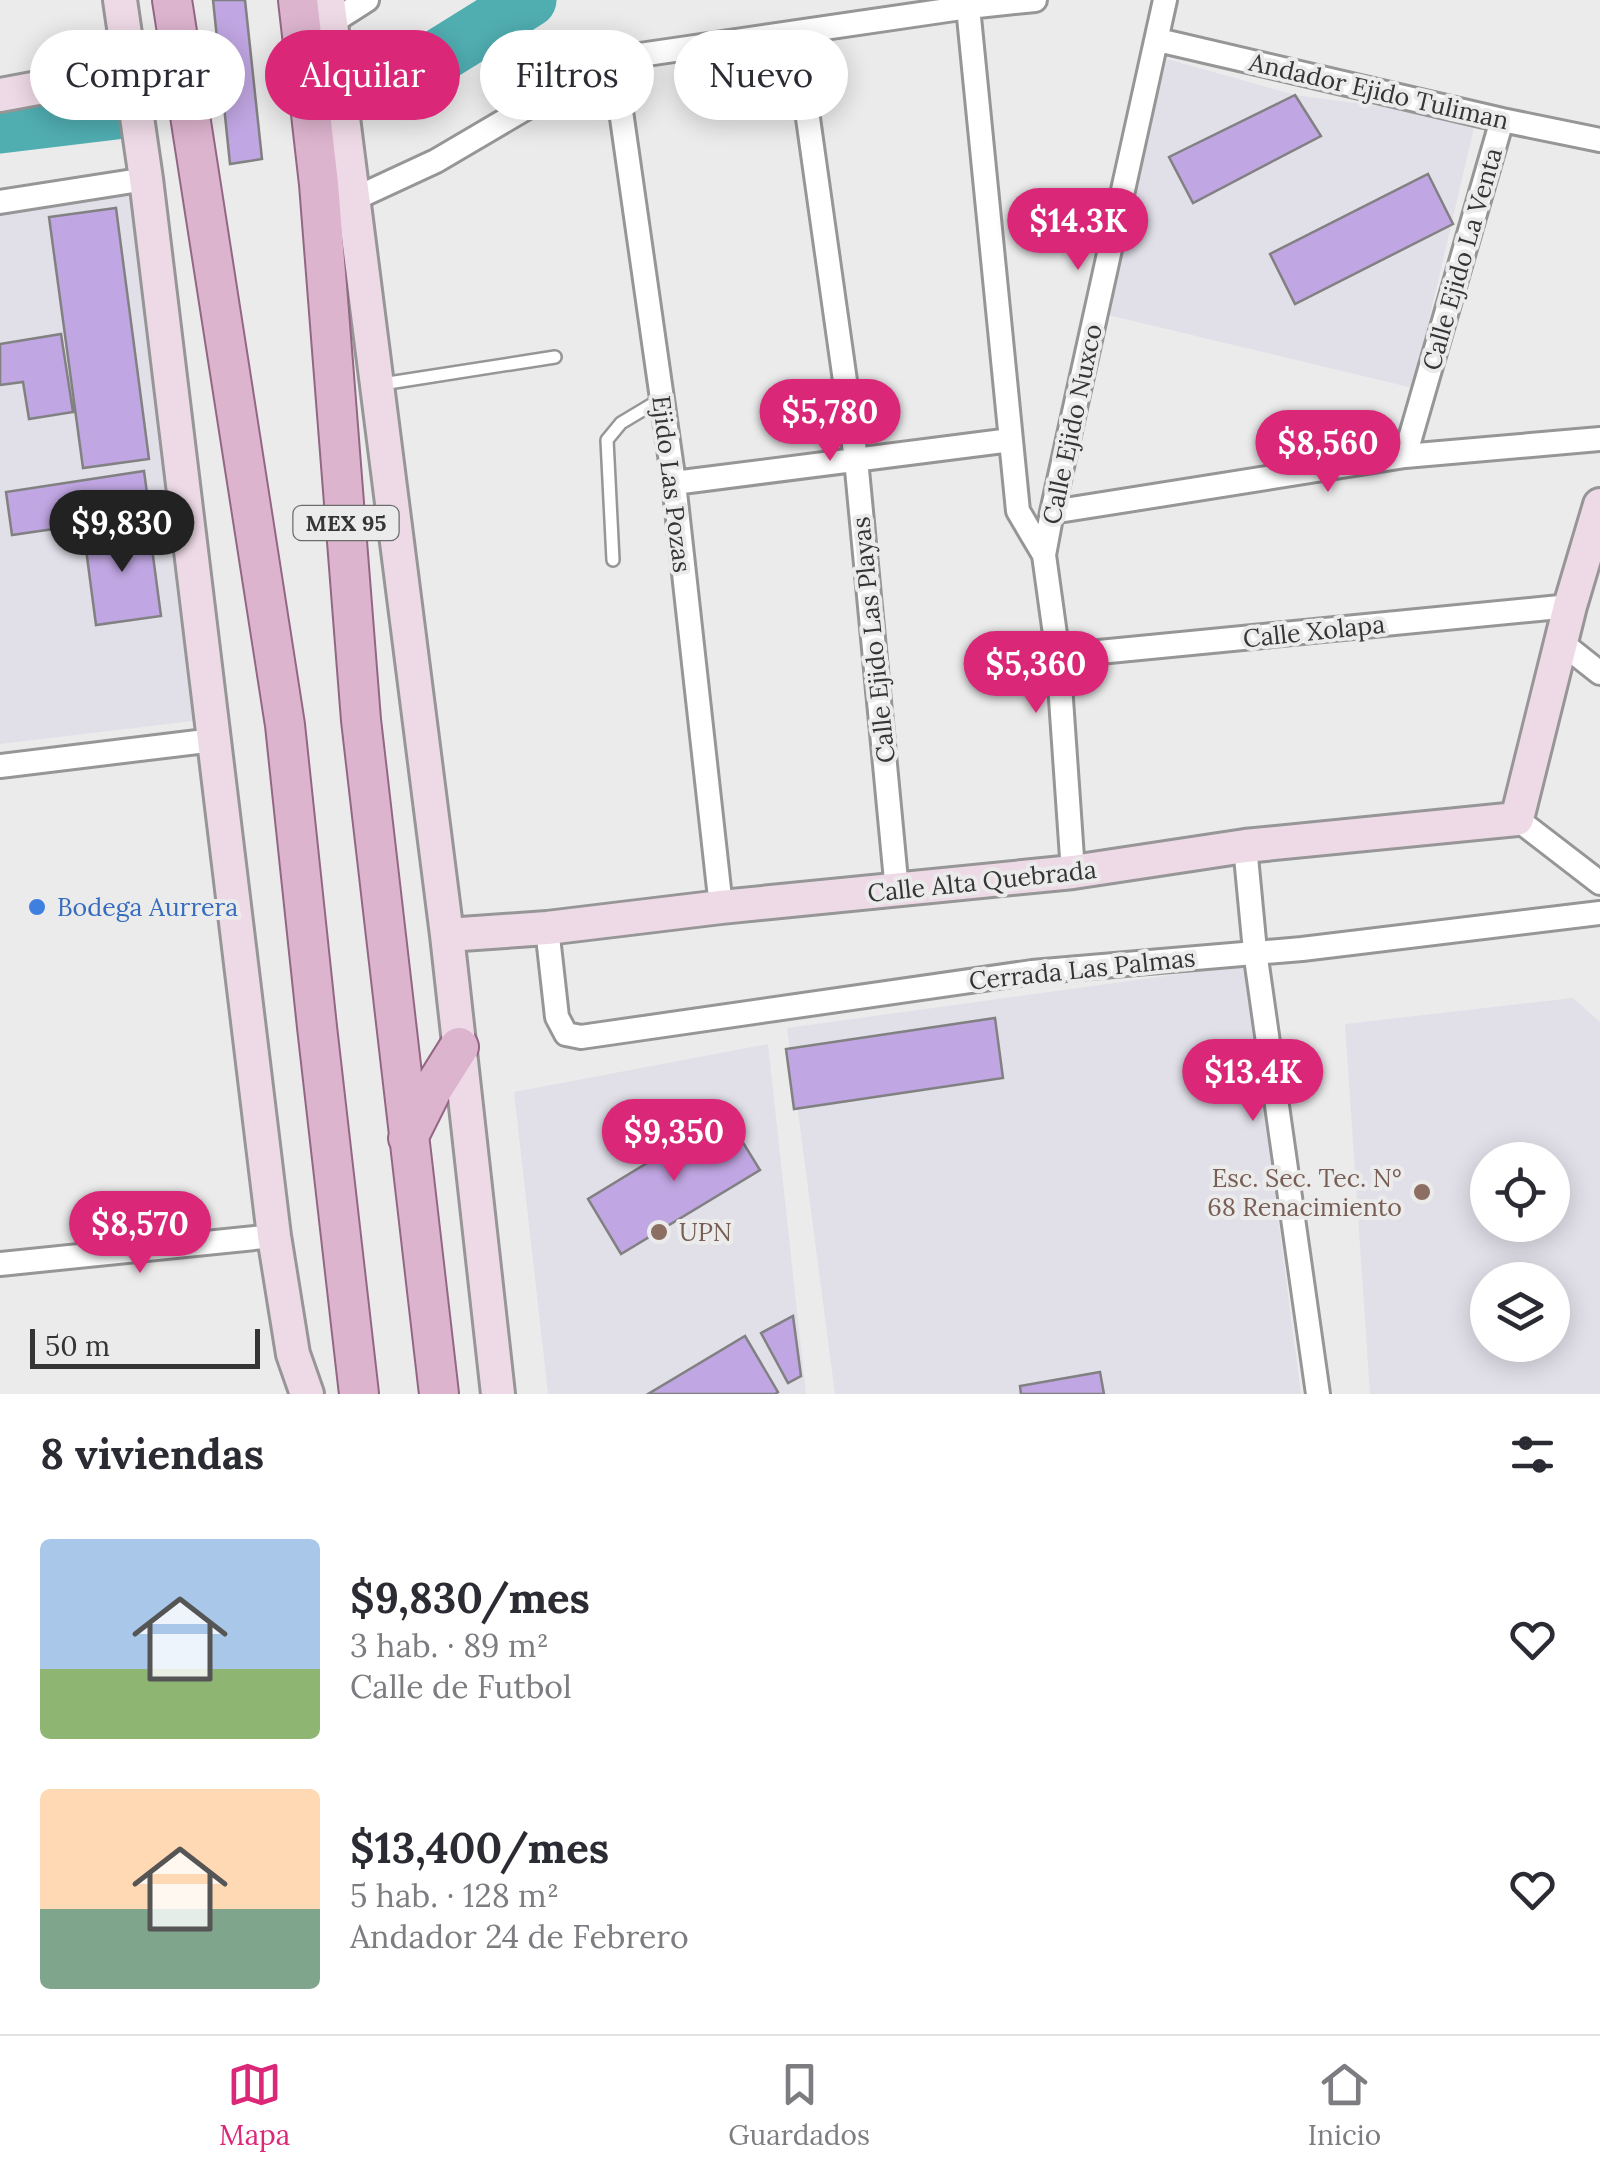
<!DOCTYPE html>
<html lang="es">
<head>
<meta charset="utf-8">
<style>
	body { margin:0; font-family:Lora,serif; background:#f2f2f3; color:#2b2b33; height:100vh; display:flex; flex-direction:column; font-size:38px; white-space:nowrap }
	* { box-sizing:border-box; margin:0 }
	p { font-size:32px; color:#7c7c81 }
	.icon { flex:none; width:55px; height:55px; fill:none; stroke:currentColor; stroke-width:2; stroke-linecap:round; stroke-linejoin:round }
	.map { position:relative; height:1394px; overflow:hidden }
	.details { display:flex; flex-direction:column; background:#fff; flex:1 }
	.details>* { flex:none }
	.banner { position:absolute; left:30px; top:30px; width:1000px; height:90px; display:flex; gap:20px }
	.fabs { position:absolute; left:1470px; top:1142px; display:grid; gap:20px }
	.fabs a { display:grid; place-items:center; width:100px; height:100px; border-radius:50%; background:#fff; box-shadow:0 5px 25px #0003; font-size:50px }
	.scale { position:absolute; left:30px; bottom:25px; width:230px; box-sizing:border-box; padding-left:10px; border:5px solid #353535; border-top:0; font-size:28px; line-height:35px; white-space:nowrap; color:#353535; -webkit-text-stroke:8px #ebebec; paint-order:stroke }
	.price { position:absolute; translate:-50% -85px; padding:0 22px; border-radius:35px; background:#db2777; color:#fff; font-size:32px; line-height:65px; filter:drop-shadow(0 2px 5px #0008) }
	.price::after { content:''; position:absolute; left:50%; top:60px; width:30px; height:22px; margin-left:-15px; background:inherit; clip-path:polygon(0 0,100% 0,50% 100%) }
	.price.current { background:#222; color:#fff }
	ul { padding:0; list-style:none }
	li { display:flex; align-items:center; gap:30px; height:250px; padding:0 40px }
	li span { display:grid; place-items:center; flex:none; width:280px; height:200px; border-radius:10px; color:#555 }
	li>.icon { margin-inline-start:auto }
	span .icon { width:120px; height:120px; fill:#fffc; stroke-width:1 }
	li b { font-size:42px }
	h2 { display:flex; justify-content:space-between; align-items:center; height:120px; padding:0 40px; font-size:42px }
	.tag { padding:0 35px; border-radius:45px; background:#fff; box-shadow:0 5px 25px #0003; font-size:35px; line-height:90px }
	.tag.current { background:#db2777; color:#fff }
	.menu { display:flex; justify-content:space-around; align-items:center; height:140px; border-top:2px solid #e1e1e2; background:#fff; font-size:28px; color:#7c7c81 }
	.menu a { display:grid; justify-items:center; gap:5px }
	.menu .current { color:#db2777 }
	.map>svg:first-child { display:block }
</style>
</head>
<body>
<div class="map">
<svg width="1600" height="1394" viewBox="0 0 1600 1394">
	<rect width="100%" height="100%" fill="#ebebec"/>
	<path fill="#e1e0e9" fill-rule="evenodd" d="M1167,59L1295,95L1476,119L1413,388L1104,314Z
		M136,188L173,562L193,721L0,744V190Z
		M1245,965L1301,1394H835L787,1028Z
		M1573,998L1600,1022V1394H1370L1345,1024ZM1488,1160H1552V1225H1488ZM1488,1280H1552V1345H1488Z
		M768,1044L806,1394H548L514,1092Z"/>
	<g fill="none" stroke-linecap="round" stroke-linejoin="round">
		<path stroke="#50aeb1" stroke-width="55" d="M421,67L529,0
			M0,126L116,112"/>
	</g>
	<path fill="#c0a6e2" stroke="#818182" stroke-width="2.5" d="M213,0H245L262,159L230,164Z
		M1295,95L1321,136L1193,203L1169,157Z
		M1428,174L1453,224L1295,304L1270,254Z
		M116,208L149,459L83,468L49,217Z
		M61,334L73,412L29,419L23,382L0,385V344Z
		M144,471L150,515L12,535L6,492Z
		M149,526L161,616L96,625L84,534Z
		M995,1018L1003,1078L794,1109L786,1049Z
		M726,1115L760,1170L621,1254L588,1199Z
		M793,1316L801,1376L788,1383L761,1333Z
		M745,1336L778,1392L775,1394H648Z
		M1100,1372L1104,1394H1021L1020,1386Z"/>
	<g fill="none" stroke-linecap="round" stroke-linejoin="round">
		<defs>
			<path id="lane" d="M382,384L555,357
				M613,560L607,440L621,423L661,399"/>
			<path id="street" d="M968,7L1018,511L1044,555
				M331,23L367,0
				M796,33L856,459L897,891
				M1158,40L1502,120L1600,140
				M614,62L674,483L721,907
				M354,199L436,161L577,78L633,56L968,7L1035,0
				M0,202L146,179
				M1405,456L1502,120
				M674,483L1011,440
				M1052,512L1405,456L1600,439
				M1562,643L1600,673
				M1058,656L1570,606
				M0,766L214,740
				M1517,819L1600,883
				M1245,846L1255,951L1318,1394
				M1073,872L1058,656L1044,555L1052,512L1165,0
				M547,928L557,1017L566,1034L581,1037L1032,972L1302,949L1600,913
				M0,1264L274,1236"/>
			<path id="secondary" d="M120,0L146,179L274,1236L293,1354L307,1394
				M328,0L447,935L498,1394
				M0,95L38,88L128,60
				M447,935L547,928L721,907L1073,872L1245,846L1517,819L1570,606L1600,505"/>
			<path id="primary" d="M172,0L285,725L317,1027L359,1394
				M298,0L319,184L361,720L439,1394
				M408,1138L432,1090L459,1047"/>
		</defs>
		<use href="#lane" stroke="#969697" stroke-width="16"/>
		<use href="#street" stroke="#969697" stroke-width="28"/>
		<use href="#secondary" stroke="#969697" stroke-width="38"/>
		<use href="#primary" stroke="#936783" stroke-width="42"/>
		<use href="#lane" stroke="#fff" stroke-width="11"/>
		<use href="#street" stroke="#fff" stroke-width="22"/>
		<use href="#secondary" stroke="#eedae6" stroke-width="32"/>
		<use href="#primary" stroke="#ddb4ce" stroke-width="38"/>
	</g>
	<circle fill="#3f7fe0" stroke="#ebebec" stroke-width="4" cx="37" cy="907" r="10"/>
	<g fill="#8d6e63" stroke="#ebebec" stroke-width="4">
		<circle cx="1422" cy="1192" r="10"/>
		<circle cx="659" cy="1232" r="10"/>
	</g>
	<g text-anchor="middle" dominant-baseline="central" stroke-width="8" stroke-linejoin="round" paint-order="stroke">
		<rect fill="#ebebec" stroke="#6c6c6c" stroke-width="2.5" x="293.5" y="506" width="105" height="34" rx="8"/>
		<g font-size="22" font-weight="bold" fill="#353535">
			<text x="346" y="523">MEX 95</text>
		</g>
		<g font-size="25" fill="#353535" stroke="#ebebec">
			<text transform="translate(1379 91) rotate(13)">Andador Ejido Tuliman</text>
			<text transform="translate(1462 259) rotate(-74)">Calle Ejido La Venta</text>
			<text transform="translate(1072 424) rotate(-78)">Calle Ejido Nuxco</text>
			<text transform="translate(672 484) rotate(83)">Ejido Las Pozas</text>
			<text transform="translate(1314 631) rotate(-6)">Calle Xolapa</text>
			<text transform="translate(873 640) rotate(-96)">Calle Ejido Las Playas</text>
			<text transform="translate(982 881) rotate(-6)">Calle Alta Quebrada</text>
			<text transform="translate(1082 969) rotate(-6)">Cerrada Las Palmas</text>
		</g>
		<g font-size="25" fill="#366cbe" stroke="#ebebec" text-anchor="start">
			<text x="57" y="907">Bodega Aurrera</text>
		</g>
		<g font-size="25" fill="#785e54" stroke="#ebebec" text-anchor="end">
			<text x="1402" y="1178">Esc. Sec. Tec. N°<tspan x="1402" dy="29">68 Renacimiento</tspan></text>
			<text x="679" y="1232" text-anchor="start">UPN</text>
		</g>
	</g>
</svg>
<div class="fabs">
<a><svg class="icon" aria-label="locate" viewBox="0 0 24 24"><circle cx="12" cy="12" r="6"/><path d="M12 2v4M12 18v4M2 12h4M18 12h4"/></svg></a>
<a><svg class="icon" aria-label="layers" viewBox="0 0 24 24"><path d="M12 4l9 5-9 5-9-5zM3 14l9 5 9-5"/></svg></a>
</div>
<div class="scale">50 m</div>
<b class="price" style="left:1078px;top:273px">$14.3K</b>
<b class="price" style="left:830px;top:464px">$5,780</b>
<b class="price" style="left:1328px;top:495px">$8,560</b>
<b class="price current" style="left:122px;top:575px">$9,830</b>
<b class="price" style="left:1036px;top:716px">$5,360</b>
<b class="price" style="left:1253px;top:1124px">$13.4K</b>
<b class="price" style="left:674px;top:1184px">$9,350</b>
<b class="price" style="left:140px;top:1276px">$8,570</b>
<div class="banner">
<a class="tag">Comprar</a>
<a class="tag current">Alquilar</a>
<a class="tag">Filtros</a>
<a class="tag">Nuevo</a>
</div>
</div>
<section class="details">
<h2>8 viviendas<svg class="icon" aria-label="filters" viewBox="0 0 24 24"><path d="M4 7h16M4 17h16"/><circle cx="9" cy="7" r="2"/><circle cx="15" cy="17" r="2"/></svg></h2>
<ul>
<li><span style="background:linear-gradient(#a9c7e8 65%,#8fb573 0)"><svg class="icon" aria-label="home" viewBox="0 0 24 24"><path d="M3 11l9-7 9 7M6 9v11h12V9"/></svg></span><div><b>$9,830/mes</b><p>3 hab. · 89 m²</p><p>Calle de Futbol</p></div><svg class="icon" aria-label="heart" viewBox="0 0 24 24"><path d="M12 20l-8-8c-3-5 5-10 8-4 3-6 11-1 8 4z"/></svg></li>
<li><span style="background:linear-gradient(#ffd9b3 60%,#7fa58c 0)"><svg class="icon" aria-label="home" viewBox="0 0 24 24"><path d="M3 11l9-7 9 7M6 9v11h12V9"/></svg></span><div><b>$13,400/mes</b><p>5 hab. · 128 m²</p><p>Andador 24 de Febrero</p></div><svg class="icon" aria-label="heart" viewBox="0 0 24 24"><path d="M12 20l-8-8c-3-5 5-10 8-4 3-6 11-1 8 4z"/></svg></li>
</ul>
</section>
<nav class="menu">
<a class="current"><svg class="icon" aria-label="map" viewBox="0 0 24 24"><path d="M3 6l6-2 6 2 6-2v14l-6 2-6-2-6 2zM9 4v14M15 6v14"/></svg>Mapa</a>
<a><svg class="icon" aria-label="saved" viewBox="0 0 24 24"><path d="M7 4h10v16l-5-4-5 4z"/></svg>Guardados</a>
<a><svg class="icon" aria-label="home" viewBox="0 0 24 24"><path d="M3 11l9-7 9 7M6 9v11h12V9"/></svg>Inicio</a>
</nav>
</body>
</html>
